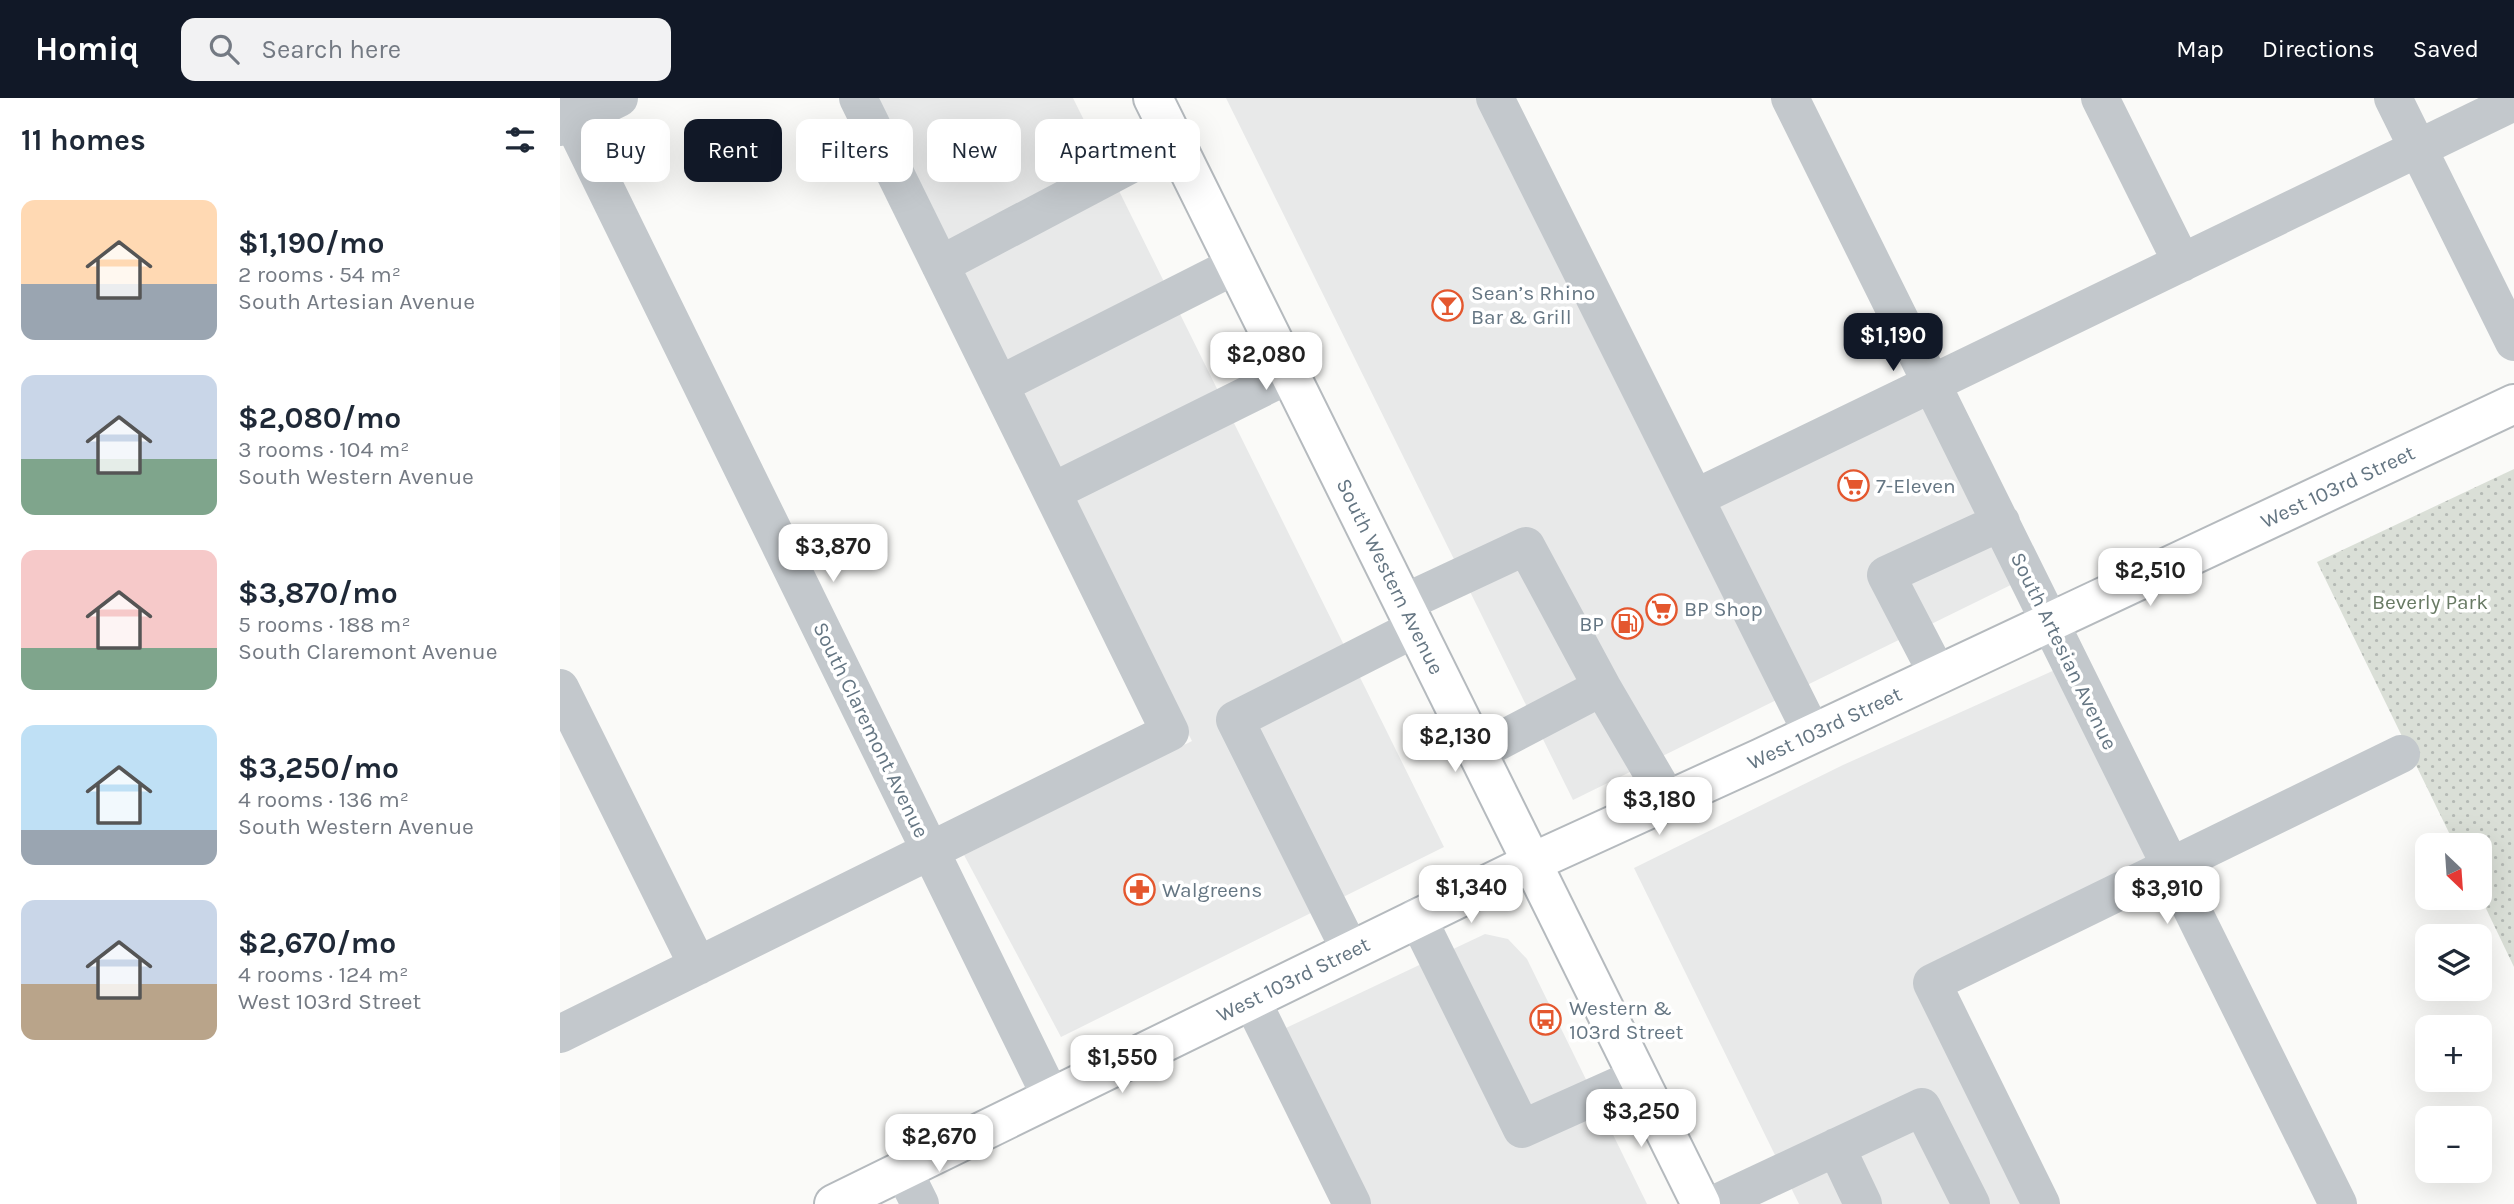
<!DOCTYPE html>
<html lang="en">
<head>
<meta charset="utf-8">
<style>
	body { margin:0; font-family:Karla,sans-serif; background:#f2f2f3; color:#1f2937; height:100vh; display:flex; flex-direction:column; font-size:26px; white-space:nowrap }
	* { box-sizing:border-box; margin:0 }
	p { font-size:23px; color:#747a83 }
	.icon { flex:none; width:38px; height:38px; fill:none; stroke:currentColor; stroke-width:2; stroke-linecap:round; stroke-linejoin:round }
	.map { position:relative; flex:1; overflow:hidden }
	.side { display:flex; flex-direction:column; background:#fff; width:560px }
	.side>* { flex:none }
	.top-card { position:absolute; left:21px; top:21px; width:665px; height:63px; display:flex; gap:14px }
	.needle { width:46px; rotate:155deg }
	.buttons { position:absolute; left:1855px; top:735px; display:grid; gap:14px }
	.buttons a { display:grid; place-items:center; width:77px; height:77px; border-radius:14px; background:#fff; box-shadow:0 7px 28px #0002; font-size:35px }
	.price { position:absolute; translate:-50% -60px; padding:0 16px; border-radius:14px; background:#fff; color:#222; font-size:23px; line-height:46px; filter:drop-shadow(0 2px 4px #0008) }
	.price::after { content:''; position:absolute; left:50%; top:42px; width:21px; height:16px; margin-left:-10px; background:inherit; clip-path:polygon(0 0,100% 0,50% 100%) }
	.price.on { background:#111827; color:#fff }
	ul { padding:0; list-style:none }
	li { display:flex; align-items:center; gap:21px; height:175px; padding:0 21px }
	li span { display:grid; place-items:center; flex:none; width:196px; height:140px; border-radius:14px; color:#555 }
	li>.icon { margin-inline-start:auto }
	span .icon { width:84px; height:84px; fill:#fffc; stroke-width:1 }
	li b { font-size:30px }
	h2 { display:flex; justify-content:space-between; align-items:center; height:84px; padding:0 21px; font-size:30px }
	.pill { padding:0 24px; border-radius:14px; background:#fff; box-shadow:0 7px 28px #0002; font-size:24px; line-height:63px }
	.pill.on { background:#111827; color:#fff }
	header { display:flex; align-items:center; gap:42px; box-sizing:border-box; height:98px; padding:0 35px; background:#111827; color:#fff }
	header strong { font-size:33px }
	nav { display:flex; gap:38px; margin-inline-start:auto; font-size:24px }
	.search { width:490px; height:63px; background:#f2f2f3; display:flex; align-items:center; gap:18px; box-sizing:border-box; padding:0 24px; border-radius:14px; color:#747a83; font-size:26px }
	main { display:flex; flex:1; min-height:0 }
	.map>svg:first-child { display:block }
</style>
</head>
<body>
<header>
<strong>Homiq</strong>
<div class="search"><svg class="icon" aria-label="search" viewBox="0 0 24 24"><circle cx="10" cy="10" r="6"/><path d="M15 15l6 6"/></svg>Search here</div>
<nav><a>Map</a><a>Directions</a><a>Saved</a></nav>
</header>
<main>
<section class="side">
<h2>11 homes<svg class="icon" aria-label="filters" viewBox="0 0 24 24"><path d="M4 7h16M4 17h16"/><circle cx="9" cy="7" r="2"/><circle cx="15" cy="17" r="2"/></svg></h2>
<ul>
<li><span style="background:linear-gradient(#ffd9b3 60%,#9aa5b1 0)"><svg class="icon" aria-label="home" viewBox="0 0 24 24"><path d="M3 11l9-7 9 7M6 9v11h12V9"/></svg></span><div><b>$1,190/mo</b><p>2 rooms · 54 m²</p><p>South Artesian Avenue</p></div></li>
<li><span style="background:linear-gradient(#c9d6e8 60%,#7fa58c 0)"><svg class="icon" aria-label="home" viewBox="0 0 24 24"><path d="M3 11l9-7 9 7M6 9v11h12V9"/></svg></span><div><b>$2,080/mo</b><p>3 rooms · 104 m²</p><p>South Western Avenue</p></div></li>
<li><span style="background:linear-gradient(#f6c9c9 70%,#7fa58c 0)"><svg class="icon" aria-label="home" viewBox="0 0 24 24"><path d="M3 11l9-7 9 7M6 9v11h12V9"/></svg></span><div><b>$3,870/mo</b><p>5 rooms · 188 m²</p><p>South Claremont Avenue</p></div></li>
<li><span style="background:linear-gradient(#bfe0f5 75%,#9aa5b1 0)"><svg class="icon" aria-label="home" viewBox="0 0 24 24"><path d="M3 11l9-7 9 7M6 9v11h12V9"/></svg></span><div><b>$3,250/mo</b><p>4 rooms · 136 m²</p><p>South Western Avenue</p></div></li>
<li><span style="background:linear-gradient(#c9d6e8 60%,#b9a48a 0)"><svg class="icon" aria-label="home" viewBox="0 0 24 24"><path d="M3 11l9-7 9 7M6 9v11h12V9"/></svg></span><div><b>$2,670/mo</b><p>4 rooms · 124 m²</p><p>West 103rd Street</p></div></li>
</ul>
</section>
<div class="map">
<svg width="1954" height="1106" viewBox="0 0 1954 1106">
	<defs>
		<pattern id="park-dots" width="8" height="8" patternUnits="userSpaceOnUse" patternTransform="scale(1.75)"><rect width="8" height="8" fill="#dadfd7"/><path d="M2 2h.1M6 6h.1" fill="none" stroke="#b4b9b4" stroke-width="1.8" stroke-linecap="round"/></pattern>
	</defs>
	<rect width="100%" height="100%" fill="#fafaf8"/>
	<path fill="#e8e9e9" d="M310,0H513L884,749L501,939L404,757L632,643Z
		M666,0H928L1132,411L1374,295L1465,480L1013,702Z
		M1508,566L1607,763L1383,871L1498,1106H1239L1074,770L1283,667Z
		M925,836L948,841L967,861L1087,1106H792L709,938Z"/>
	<path fill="url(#park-dots)" d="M1954,371V869L1920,798V747H1895L1757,464Z"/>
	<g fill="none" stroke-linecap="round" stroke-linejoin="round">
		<defs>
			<g id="major">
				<path id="s1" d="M593,0L1141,1106"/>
				<path id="s2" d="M274,1106L973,764L1201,660L1954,306"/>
			</g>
		</defs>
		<use href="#major" stroke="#b5babe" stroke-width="42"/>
		<path stroke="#c3c8cc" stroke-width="38" d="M1,0L491,999
			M935,0L1252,635
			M1230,0L1778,1106
			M1540,0L1622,165
			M1833,0L1954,244
			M0,29L59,0
			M380,167L615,43
			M439,287L676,167
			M492,394L730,276
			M1135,400L1954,4
			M844,505L966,448L1042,589
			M1378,577L1326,477L1441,424
			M0,590L138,868
			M918,654L1042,589L1108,702
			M857,819L962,1031L1078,979
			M790,852L675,622L856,530
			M691,901L792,1106
			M0,936L610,634L298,0
			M1276,1049L1303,1106
			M343,1072L360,1106
			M1155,1106L1362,1009L1411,1106
			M1481,1106L1372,885L1841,656"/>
		<use href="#major" stroke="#fff" stroke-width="38"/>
	</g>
	<defs>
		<symbol id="bar-ring" viewBox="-11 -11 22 22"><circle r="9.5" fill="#fff" stroke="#e4572e" stroke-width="1.5"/><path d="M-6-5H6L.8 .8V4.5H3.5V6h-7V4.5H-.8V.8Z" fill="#e4572e"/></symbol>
		<symbol id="supermarket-ring" viewBox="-11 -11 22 22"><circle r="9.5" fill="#fff" stroke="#e4572e" stroke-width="1.5"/><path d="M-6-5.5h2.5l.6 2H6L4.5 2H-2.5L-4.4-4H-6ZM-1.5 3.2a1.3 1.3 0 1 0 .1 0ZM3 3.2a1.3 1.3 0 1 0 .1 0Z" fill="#e4572e"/></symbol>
		<symbol id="fuel-ring" viewBox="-11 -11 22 22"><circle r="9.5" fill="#fff" stroke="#e4572e" stroke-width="1.5"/><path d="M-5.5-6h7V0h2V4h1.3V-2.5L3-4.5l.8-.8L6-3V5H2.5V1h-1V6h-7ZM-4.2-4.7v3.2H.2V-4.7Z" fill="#e4572e"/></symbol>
		<symbol id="pharmacy-ring" viewBox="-11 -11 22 22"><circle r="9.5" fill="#fff" stroke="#e4572e" stroke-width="1.5"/><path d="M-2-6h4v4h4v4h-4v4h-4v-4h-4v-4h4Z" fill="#e4572e"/></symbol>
		<symbol id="bus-ring" viewBox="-11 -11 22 22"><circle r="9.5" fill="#fff" stroke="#e4572e" stroke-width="1.5"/><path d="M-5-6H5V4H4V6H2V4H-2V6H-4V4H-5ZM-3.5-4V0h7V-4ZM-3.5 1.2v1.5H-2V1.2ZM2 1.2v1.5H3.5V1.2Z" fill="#e4572e"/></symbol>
	</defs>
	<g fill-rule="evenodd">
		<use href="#bar-ring" x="870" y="190" width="35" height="35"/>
		<use href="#supermarket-ring" x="1276" y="370" width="35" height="35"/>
		<use href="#supermarket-ring" x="1084" y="494" width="35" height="35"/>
		<use href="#fuel-ring" x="1050" y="508" width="35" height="35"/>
		<use href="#pharmacy-ring" x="562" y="774" width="35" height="35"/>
		<use href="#bus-ring" x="968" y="904" width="35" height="35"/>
	</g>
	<g text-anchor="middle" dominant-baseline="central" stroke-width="7" stroke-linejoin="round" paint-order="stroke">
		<g font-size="21" fill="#657683" stroke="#fff" text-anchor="start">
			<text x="911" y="195">Sean’s Rhino<tspan x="911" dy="24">Bar &amp; Grill</tspan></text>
			<text x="1316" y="388">7-Eleven</text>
			<text x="1124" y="511">BP Shop</text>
			<text x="1044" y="526" text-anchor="end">BP</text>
			<text x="602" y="792">Walgreens</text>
			<text x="1009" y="910">Western &amp;<tspan x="1009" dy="24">103rd Street</tspan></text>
		</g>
		<g font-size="21" fill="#657683" stroke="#fff">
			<text stroke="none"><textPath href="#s2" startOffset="1666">West 103rd Street</textPath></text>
			<text stroke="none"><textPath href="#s1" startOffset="534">South Western Avenue</textPath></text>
			<text transform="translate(1504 553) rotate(64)">South Artesian Avenue</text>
			<text stroke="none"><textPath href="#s2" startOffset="1099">West 103rd Street</textPath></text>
			<text transform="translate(311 632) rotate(64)">South Claremont Avenue</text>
			<text stroke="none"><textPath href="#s2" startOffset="511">West 103rd Street</textPath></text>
		</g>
		<g font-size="21" fill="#687a64" stroke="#fff">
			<text x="1870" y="504">Beverly Park</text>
		</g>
	</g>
</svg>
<div class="buttons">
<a><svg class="needle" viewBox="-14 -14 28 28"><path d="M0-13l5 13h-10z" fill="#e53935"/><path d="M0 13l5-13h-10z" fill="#747a83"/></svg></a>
<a><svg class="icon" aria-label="layers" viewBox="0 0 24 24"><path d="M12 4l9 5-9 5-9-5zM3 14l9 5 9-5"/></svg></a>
<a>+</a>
<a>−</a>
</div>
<b class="price on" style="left:1333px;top:275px">$1,190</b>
<b class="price" style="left:706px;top:294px">$2,080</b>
<b class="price" style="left:273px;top:486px">$3,870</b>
<b class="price" style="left:1590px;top:510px">$2,510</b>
<b class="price" style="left:895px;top:676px">$2,130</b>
<b class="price" style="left:1099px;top:739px">$3,180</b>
<b class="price" style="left:911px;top:827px">$1,340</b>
<b class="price" style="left:1607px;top:828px">$3,910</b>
<b class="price" style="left:562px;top:997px">$1,550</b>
<b class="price" style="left:1081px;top:1051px">$3,250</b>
<b class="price" style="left:379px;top:1076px">$2,670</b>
<div class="top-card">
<a class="pill">Buy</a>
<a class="pill on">Rent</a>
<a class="pill">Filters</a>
<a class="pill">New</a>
<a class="pill">Apartment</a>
</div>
</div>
</main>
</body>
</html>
